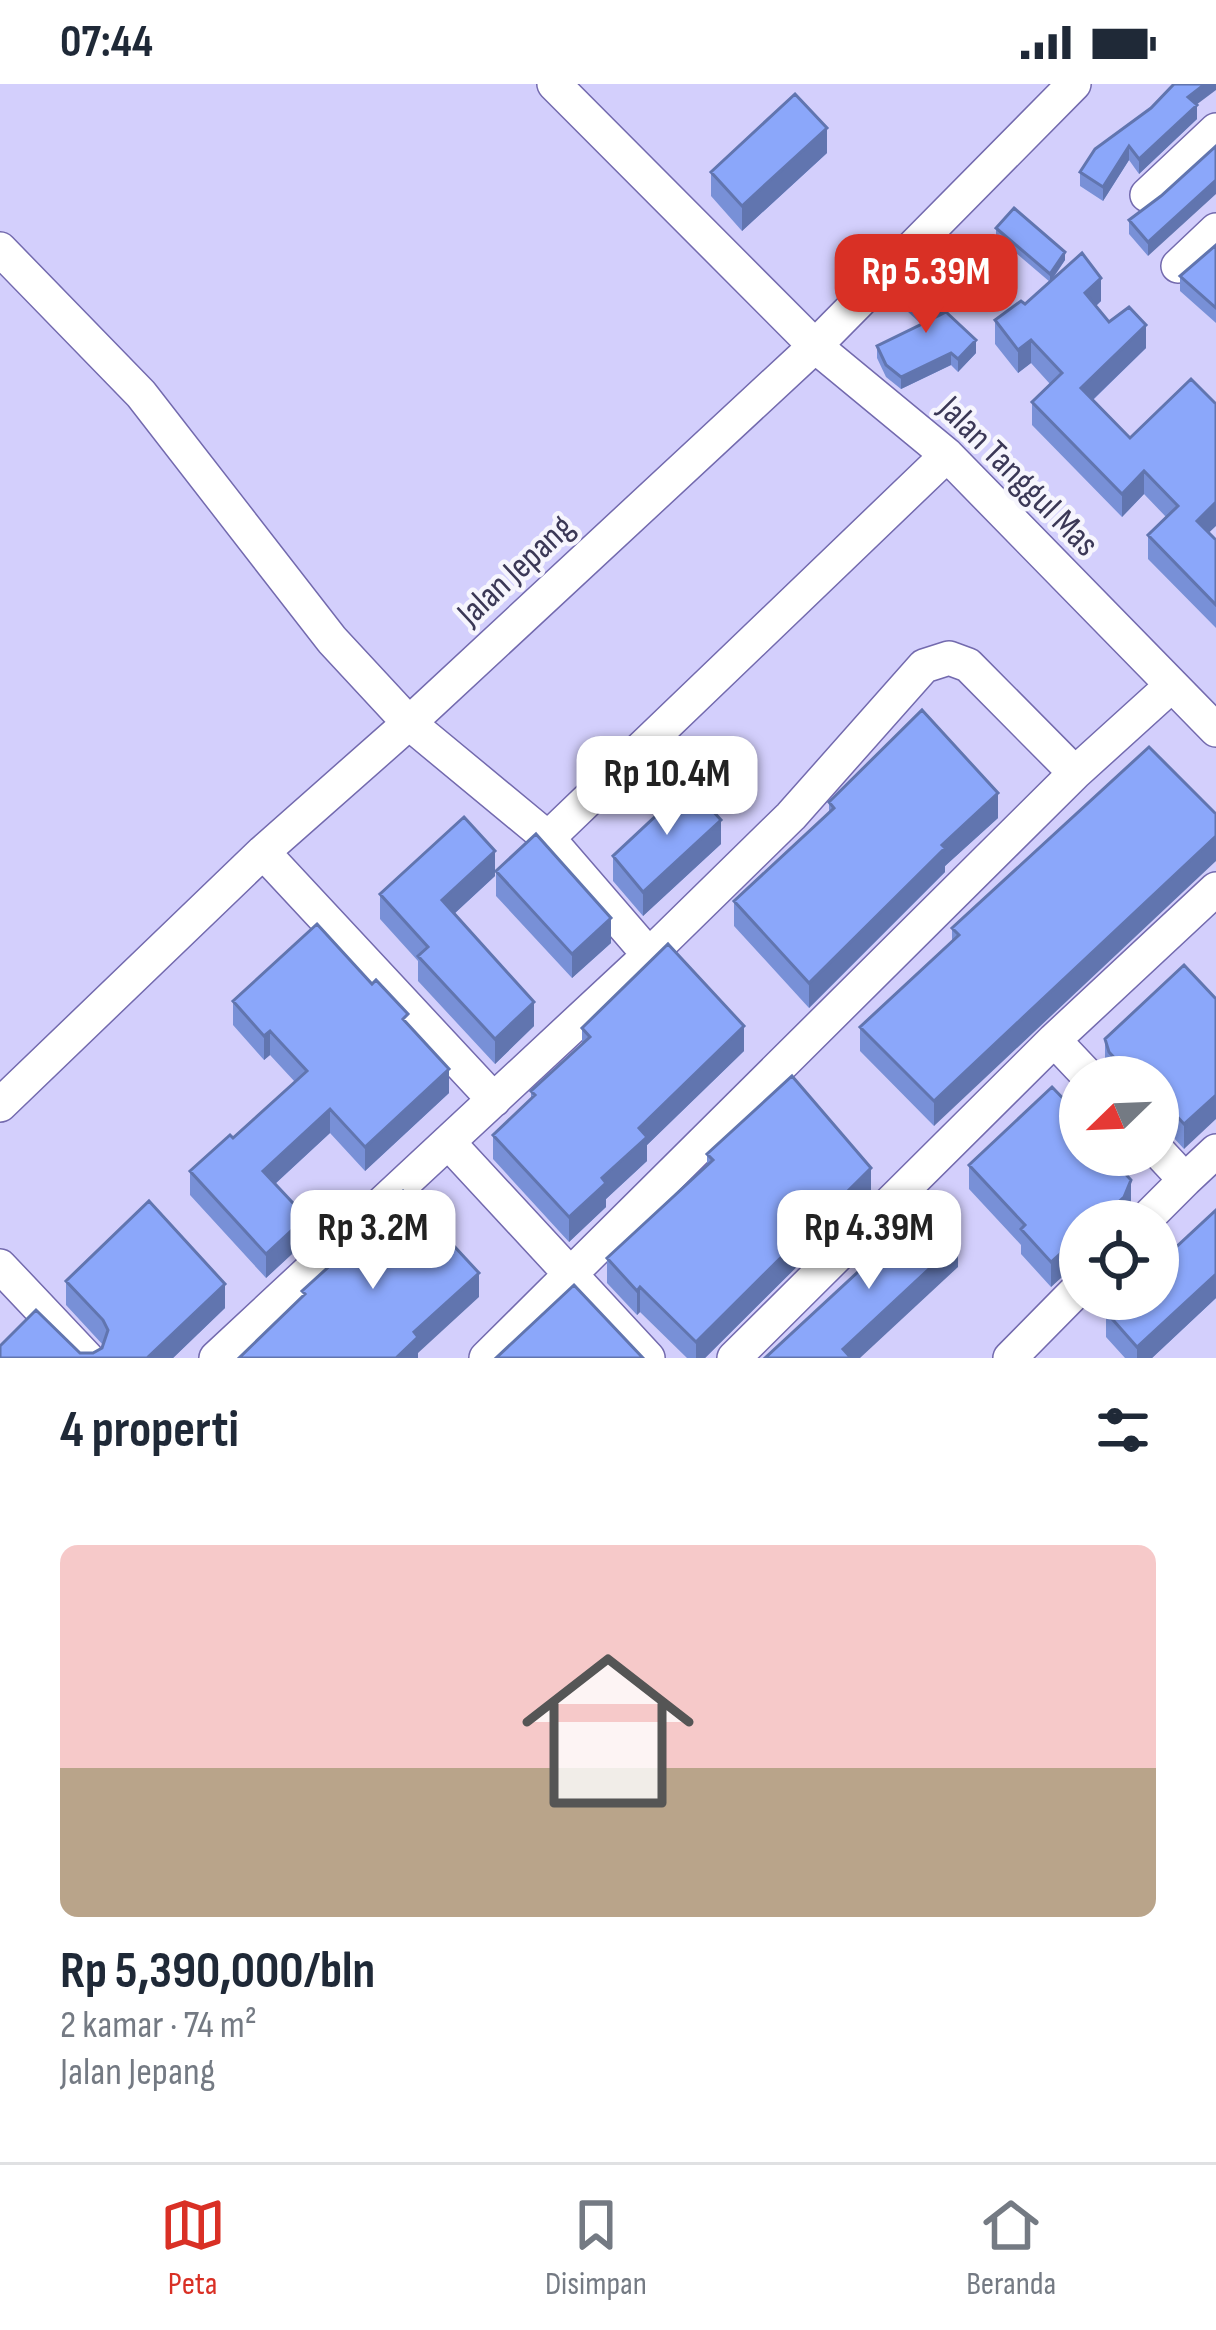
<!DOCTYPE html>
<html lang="id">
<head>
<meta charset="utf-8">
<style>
	body { margin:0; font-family:"Sofia Sans Condensed",sans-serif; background:#f6f6f7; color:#1f2937; height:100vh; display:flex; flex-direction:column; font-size:45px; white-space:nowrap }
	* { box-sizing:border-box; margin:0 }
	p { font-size:39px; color:#747a83 }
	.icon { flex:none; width:66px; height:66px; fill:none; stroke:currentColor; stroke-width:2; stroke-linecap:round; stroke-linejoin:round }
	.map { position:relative; height:1274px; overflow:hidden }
	.panel { display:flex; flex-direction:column; background:#fff; flex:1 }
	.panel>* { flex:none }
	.needle { width:78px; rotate:247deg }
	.fabs { position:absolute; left:1059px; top:972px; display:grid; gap:24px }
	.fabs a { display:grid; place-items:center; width:120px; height:120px; border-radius:50%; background:#fff; box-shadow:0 3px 9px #0004; font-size:60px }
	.price { position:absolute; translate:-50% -102px; padding:0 27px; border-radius:24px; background:#fff; color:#222; font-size:39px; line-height:78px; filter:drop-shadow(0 3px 6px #0008) }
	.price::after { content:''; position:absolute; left:50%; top:72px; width:36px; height:27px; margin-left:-18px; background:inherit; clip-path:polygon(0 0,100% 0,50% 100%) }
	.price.current { background:#d93025; color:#fff }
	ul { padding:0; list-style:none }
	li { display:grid; align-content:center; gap:24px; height:636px; padding:0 60px }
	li+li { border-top:3px solid #e0e1e3 }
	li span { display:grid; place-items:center; height:372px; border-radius:18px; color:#555 }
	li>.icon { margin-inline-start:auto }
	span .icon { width:216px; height:216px; fill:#fffc; stroke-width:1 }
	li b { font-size:51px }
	h2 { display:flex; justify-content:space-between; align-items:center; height:144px; padding:0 60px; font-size:51px }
	.status { display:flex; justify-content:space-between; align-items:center; height:84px; padding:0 60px; background:#fff; direction:ltr }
	.status svg { height:33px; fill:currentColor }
	.tabs { display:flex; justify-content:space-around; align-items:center; height:168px; border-top:3px solid #e0e1e3; background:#fff; font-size:33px; color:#747a83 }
	.tabs a { display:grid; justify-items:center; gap:6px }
	.tabs .current { color:#d93025 }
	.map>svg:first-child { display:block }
</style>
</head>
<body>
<div class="status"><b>07:44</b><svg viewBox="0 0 49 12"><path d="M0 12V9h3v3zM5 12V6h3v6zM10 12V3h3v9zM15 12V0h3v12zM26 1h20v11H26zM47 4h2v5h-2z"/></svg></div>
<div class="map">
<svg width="1216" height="1274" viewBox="0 0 1216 1274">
	<rect width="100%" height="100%" fill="#d3cffc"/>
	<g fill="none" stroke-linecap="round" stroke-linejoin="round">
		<defs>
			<path id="minor" d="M554,0L815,262L947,371L1216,646
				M1147,111L1216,46
				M0,165L141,310L332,556L409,639L548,754L649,871
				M1178,182L1216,146
				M548,754L947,371
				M263,768L494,1016
				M1054,956L1089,993
				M0,1021L263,768L409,639L815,262L1074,0
				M448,1058L648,1274
				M1185,1096L1216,1067
				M1144,1137L1185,1096L1158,1067
				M0,1182L87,1274
				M216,1274L649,871L791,732L924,582L949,574L968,581L1075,689
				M486,1274L1075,689L1171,602
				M734,1274L1054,956L1216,805
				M1010,1274L1080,1203"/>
		</defs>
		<use href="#minor" stroke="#736aae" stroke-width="36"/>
		<use href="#minor" stroke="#fff" stroke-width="33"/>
	</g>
	<path fill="#7890d7" d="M1196,21L1197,35L1139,90L1129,76L1103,117L1080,102V88Z
		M827,69L742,147L711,112V88Z
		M1161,112L1148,172L1129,150V136Z
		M996,144L1065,176L1052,196L1101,217L1096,222L1109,238L1146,264L1093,316L1216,456V544L1148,475V451L1167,434L1144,410L1122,433L1032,341V318L1050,300L1031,279L1018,289L995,260V236L1025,220L1050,198L996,152Z
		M1216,161V239L1180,207V192Z
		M907,215L947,229L976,269L958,288L951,281L901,305L886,293L877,274V262L921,240L907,227Z
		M1149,663L934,1042L860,967V943L952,857V844Z
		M829,718L998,734L945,782V788L809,924L734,842V817L829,729Z
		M721,760L643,832L613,797V772Z
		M496,787L611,859L572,894L496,812Z
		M495,792L454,830L534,942L495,980L418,897V877L380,835V810Z
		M1216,915L1184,1065L1172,1052L1158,1045V993H1110L1105,979V955Z
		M233,917L408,940L449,1009L365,1087L330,1049L275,1100L306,1157L266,1194L190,1111V1087L233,1054L295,998L270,971L264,976L233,941Z
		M582,944L744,967L647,1061V1077L606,1115V1123L569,1158L493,1075V1051L531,1015V1007L582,960Z
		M707,1070L871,1109L705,1274H687L640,1228L637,1231L607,1199V1174L707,1081Z
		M1080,1071L1131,1120L1051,1203L1021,1170V1161L969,1105V1081Z
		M66,1197L225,1224L173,1274H0L93,1269L102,1264L103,1261L66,1221Z
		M1216,1214L1152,1274H1125L1106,1253V1228Z"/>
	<path fill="#6175af" d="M1205,0H1216V6L1188,27V13Z
		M1197,21V35L1139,90V75Z
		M827,44V69L742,147V122Z
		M1129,62V76L1103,117V103Z
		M1216,96V110L1148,172V158Z
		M1065,168V176L1050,198V190Z
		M1101,194V217L1085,232V209Z
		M947,217V230L930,236Z
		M1146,241V264L1081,327V304Z
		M976,256V269L958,288V275Z
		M1031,256V279L1018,289V266Z
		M951,269V281L901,305V293Z
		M1144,387V410L1122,433V410Z
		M1216,418V442L1197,460V437Z
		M998,709V734L945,782V788L809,924V899L942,761Z
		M721,736V760L643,832V808Z
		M1216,752V777L934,1042V1017Z
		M495,767V792L442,841V816Z
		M611,834V859L572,894V870Z
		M534,918V942L495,980V955Z
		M744,942V967L647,1061V1077L606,1115V1123L569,1158V1133L602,1094L639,1044Z
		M270,947V971L264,976V952Z
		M449,985V1009L365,1087V1063Z
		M1216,1011V1035L1184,1065V1040Z
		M330,1025V1049L263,1111V1087Z
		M871,1084V1109L705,1274H696V1258Z
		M1131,1096V1120L1124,1137H1097Z
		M306,1133V1157L266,1194V1170Z
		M1080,1152V1177L1051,1203V1178Z
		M958,1158V1183L860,1274H843V1265Z
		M479,1189V1213L418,1269V1274H396L414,1248Z
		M1216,1190V1214L1152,1274H1137V1263Z
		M225,1200V1224L173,1274H147Z
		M640,1203V1228L637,1231V1207Z"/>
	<path fill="#8ba7fa" stroke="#6175af" stroke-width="3" d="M1174,0H1205L1188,13L1197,21L1139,75L1129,62L1103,103L1080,88L1095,65L1151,24Z
		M795,10L827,44L742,122L711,88Z
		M1216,62V96L1148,158L1129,136L1161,112Z
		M1014,124L1065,168L1050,190L996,144Z
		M1216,161V224L1180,192Z
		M1082,169L1101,194L1085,209L1109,238L1129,223L1146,241L1081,304L1130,354L1191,295L1216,320V418L1197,437L1216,456V521L1148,451L1178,422L1144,387L1122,410L1032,318L1062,289L1031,256L1018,266L995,236L1021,217L1025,220Z
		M925,196L947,217L930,236L946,228L976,256L958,275L951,269L901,293L886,281L877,262L930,236L907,215Z
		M922,626L998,709L942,761L945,764L809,899L734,817L834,724L829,718Z
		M1149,663L1216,730V752L934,1017L860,943L959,851L952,844Z
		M689,701L721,736L643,808L613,772Z
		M464,733L495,767L442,816L534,918L495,955L418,872L428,863L380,810Z
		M536,750L611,834L572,870L496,787Z
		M317,840L372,900L376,896L408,930L403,935L449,985L365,1063L330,1025L263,1087L306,1133L266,1170L190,1087L230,1051L233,1054L307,987L270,947L264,952L233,917Z
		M668,860L744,942L639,1044L647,1053L602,1094L606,1099L569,1133L493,1051L535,1011L531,1007L590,953L582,944Z
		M1184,881L1216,915V1011L1184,1040L1172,1027L1158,1020V993H1132L1109,968L1105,955Z
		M792,992L871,1084L696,1258L640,1203L637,1207L607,1174L713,1076L707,1070Z
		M1052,1003L1080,1032V1071H1108L1131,1096L1124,1113L1097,1137H1080V1152L1051,1178L1021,1145L1025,1141L969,1081Z
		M403,1107L479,1189L414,1248L418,1253L396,1274H239L305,1210L302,1207L367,1148L363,1143Z
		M149,1117L225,1200L147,1274H0V1262L36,1226L80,1269H93L102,1264L108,1246L103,1236L66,1197Z
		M927,1124L958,1158L843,1265L851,1274H765Z
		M1216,1126V1190L1137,1263L1106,1228L1120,1215H1158V1180Z
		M574,1201L643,1274H496Z"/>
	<g text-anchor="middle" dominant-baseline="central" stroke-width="9" stroke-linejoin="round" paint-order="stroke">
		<g font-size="36" fill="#3b3856" stroke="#f6f5fd">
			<text transform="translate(1018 393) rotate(45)">Jalan Tanggul Mas</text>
			<text transform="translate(516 487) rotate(-43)">Jalan Jepang</text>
		</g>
	</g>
</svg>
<div class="fabs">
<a><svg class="needle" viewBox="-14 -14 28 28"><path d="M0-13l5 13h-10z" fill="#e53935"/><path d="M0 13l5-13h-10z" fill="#747a83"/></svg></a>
<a><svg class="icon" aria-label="locate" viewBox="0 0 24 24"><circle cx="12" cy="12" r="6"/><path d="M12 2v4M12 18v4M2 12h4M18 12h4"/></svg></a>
</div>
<b class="price current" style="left:926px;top:252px">Rp 5.39M</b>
<b class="price" style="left:667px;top:754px">Rp 10.4M</b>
<b class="price" style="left:373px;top:1208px">Rp 3.2M</b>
<b class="price" style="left:869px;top:1208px">Rp 4.39M</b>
</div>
<section class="panel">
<h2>4 properti<svg class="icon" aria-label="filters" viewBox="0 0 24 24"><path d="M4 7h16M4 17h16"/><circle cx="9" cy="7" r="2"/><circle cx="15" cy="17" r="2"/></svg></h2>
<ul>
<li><span style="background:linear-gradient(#f6c9c9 60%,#b9a48a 0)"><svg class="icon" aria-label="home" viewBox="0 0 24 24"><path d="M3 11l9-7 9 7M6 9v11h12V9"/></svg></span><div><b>Rp 5,390,000/bln</b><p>2 kamar · 74 m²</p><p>Jalan Jepang</p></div></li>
</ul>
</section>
<nav class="tabs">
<a class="current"><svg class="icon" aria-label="map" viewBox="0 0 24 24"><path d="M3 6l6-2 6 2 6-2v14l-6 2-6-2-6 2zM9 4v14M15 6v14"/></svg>Peta</a>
<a><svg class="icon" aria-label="saved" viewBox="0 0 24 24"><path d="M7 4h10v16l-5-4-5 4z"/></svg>Disimpan</a>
<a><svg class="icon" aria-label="home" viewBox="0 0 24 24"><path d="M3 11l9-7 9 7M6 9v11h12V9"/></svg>Beranda</a>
</nav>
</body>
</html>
